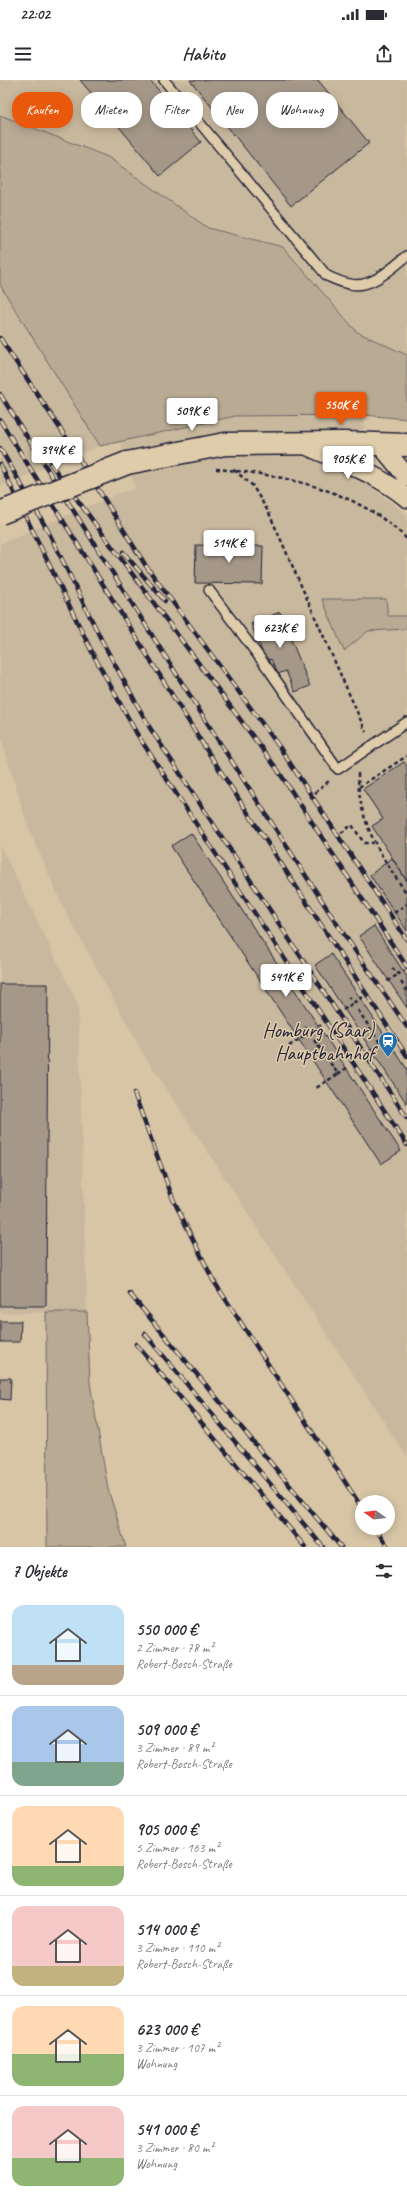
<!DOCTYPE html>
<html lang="de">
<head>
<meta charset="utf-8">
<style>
	body { margin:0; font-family:Caveat,sans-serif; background:#f2f2f3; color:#2b2b33; height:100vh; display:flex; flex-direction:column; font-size:15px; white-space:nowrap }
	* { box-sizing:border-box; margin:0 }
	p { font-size:13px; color:#7c7c81 }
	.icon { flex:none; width:22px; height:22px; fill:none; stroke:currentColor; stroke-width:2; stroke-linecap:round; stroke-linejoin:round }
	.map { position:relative; height:1467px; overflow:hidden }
	.side { display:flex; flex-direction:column; background:#fff; flex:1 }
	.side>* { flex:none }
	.banner { position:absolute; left:12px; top:12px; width:383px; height:36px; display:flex; gap:8px }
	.needle { width:26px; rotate:285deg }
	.buttons { position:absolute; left:355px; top:1415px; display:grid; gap:8px }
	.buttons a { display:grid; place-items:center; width:40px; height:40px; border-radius:50%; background:#fff; box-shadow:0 2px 10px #0003; font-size:20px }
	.price { position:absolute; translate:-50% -34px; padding:0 9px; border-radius:4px; background:#fff; color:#222; font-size:13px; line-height:26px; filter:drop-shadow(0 1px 2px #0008) }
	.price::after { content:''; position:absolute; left:50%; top:24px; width:12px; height:9px; margin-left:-6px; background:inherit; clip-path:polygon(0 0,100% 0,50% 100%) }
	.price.current { background:#ea580c; color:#fff }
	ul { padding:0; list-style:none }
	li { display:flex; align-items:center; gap:12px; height:100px; padding:0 12px }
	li+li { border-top:1px solid #e1e1e2 }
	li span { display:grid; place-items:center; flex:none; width:112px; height:80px; border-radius:12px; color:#555 }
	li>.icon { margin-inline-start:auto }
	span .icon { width:48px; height:48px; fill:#fffc; stroke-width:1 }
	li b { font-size:17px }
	h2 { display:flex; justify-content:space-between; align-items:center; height:48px; padding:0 12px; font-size:17px }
	.tag { padding:0 14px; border-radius:16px; background:#fff; box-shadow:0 2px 10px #0003; font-size:14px; line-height:36px }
	.tag.current { background:#ea580c; color:#fff }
	.status { display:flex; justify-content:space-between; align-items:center; height:28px; padding:0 20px; background:#fff; direction:ltr }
	.status svg { height:11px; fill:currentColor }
	header { display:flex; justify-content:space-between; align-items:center; height:52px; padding:0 12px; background:#fff; font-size:18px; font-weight:800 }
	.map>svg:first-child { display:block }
</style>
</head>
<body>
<div class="status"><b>22:02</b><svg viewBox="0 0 49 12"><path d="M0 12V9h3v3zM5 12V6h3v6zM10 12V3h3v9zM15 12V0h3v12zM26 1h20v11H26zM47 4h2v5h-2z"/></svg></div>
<header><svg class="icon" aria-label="menu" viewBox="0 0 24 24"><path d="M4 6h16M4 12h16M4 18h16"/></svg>Habito<svg class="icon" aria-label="share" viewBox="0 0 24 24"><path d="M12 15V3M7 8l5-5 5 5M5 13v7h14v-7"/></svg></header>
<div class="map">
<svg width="407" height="1467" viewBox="0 0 407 1467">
	<rect width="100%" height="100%" fill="#d7c5a6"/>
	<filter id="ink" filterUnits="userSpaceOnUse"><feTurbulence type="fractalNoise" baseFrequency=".025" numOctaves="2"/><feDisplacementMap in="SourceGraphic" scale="8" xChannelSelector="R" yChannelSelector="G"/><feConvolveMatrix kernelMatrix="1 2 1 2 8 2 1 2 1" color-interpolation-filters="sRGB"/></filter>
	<g filter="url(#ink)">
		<path fill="#c8b89d" d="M0,0H407V275L357,252L283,167L208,148L108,77L0,35Z
			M0,205L100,366L0,406Z
			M364,335L363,401L407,435V1377L143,973L63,827L27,744L0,654V464L119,413L136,409L120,361L235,336Z
			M0,765L78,924L87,1232L0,1233Z"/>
		<path fill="#b9aa94" stroke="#6e6668" d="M0,35L108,77L208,148L283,167L357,252L407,275V339L364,335L235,336L100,366L0,205Z
			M322,519H386L388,536H407V549L368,551L344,571Z
			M46,1232H87L90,1303L108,1409L126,1467H47Z"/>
		<path fill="#a59888" stroke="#22223b" d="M80,0H150L201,62L160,96Z
			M190,0H318L369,63L291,126Z
			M196,465L263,466L262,504L195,503Z
			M280,532L310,606L295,612L286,591L278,594L271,579L266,581L251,544Z
			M404,682L407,686V801L372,746L383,739L363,709Z
			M191,753L401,1071L381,1084L171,766Z
			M392,778L407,801V851L370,795Z
			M374,846L407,897V928L359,856Z
			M331,874L407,989V1024L315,885Z
			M0,904H48L46,1226H0Z
			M0,1241H21L20,1262H0Z
			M0,1298H11L10,1320L0,1319Z"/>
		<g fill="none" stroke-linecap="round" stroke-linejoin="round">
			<defs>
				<path id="lane" d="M164,0L327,196C334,199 342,203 350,204C371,209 392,188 407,176
					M209,510L269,590L338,689L407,642"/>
				<path id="street" d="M303,364C340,381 375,392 407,418
					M380,364L407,397"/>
				<path id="secondary" d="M127,383L225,364L344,363L407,365"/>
			</defs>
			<use href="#lane" stroke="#22223b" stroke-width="12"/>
			<use href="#street" stroke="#22223b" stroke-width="21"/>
			<use href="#secondary" stroke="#22223b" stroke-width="25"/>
			<path stroke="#22223b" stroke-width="2.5" stroke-dasharray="4 3" stroke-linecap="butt" d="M216,389C283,394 358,410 407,459
				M234,390L252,405L269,433L366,652
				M358,693C358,743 380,774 407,814
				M359,707L407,676
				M315,713L330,700
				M341,753L352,745L364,763H373
				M394,833L407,824
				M392,888L399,894L405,890
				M387,901L399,894
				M401,902L407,911
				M348,917L355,922L365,915
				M343,930L355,922
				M358,930L380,963L370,970
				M308,954L321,945
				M314,960L338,994L316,1008
				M380,963L392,955
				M289,966L308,954L305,947
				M338,994L348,987"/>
			<use href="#lane" stroke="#dfccaa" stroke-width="9"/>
			<use href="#street" stroke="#dfccaa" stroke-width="18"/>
			<use href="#secondary" stroke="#dfccaa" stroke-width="22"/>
			<defs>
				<path id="rail" d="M0,258L65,356L146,486L278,665L407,860
					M0,314L218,660L337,844L407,947
					M0,340L206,669L407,976
					M0,368L48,451L103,563L150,648L407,1038
					M50,383L277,689L407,887
					M0,384L93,574L137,654L407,1065
					M123,472L165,521
					M134,1013L173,1119L213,1200L362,1428
					M130,1214L341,1467
					M145,1254L323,1467
					M136,1264L305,1467
					M375,1448L388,1467"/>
			</defs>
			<use href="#rail" stroke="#22223b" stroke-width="4.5"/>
			<use href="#rail" stroke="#dfccaa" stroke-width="3" stroke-dasharray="9" stroke-linecap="butt"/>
			<defs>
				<path id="secondary-bridge" d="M0,433L127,383"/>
			</defs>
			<use href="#secondary-bridge" stroke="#22223b" stroke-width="25" stroke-linecap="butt"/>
			<use href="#secondary-bridge" stroke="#dfccaa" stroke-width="22"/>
		</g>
	</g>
	<defs>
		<symbol id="station-pin" viewBox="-11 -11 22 30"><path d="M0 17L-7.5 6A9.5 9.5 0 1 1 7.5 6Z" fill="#1f6fb2" stroke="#dfccaa"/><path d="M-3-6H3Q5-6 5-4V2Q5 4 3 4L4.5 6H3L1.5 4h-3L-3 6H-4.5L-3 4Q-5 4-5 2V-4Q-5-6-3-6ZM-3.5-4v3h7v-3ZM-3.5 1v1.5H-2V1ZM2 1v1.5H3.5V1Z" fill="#fff"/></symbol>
	</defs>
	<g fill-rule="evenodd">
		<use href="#station-pin" x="377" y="950" width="22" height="30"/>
	</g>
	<g text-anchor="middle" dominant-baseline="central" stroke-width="3" stroke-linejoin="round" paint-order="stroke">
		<g font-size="20" fill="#22223b" stroke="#dfccaa" text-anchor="end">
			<text x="374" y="950">Homburg (Saar)<tspan x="374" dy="23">Hauptbahnhof</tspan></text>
		</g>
	</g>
</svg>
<div class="buttons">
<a><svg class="needle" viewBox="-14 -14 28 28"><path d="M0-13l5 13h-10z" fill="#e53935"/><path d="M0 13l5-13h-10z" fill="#7c7c81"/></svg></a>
</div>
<b class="price current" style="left:341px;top:346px">550K €</b>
<b class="price" style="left:192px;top:352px">509K €</b>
<b class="price" style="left:57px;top:391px">394K €</b>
<b class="price" style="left:348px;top:400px">905K €</b>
<b class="price" style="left:229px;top:484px">514K €</b>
<b class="price" style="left:280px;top:569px">623K €</b>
<b class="price" style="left:286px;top:918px">541K €</b>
<div class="banner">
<a class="tag current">Kaufen</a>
<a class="tag">Mieten</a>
<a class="tag">Filter</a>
<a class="tag">Neu</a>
<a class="tag">Wohnung</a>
</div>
</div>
<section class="side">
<h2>7 Objekte<svg class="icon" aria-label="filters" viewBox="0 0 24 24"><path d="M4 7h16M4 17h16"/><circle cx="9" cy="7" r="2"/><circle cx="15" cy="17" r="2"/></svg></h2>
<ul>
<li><span style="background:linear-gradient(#bfe0f5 75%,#b9a48a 0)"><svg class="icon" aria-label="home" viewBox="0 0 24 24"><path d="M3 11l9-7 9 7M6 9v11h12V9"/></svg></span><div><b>550 000 €</b><p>2 Zimmer · 78 m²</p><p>Robert-Bosch-Straße</p></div></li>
<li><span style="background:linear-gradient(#a9c7e8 70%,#7fa58c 0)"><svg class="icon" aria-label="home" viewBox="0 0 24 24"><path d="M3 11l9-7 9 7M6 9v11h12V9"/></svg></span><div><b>509 000 €</b><p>3 Zimmer · 89 m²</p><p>Robert-Bosch-Straße</p></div></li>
<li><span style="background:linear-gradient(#ffd9b3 75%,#8fb573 0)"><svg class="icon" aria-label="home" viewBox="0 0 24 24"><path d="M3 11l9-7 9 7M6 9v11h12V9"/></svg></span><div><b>905 000 €</b><p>5 Zimmer · 163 m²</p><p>Robert-Bosch-Straße</p></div></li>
<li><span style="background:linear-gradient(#f6c9c9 75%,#c2b280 0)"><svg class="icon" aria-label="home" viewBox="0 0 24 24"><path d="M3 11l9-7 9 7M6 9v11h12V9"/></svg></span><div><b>514 000 €</b><p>3 Zimmer · 110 m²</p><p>Robert-Bosch-Straße</p></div></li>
<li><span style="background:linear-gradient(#ffd9b3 60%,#8fb573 0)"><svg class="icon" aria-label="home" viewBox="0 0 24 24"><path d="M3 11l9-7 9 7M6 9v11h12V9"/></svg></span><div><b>623 000 €</b><p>3 Zimmer · 107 m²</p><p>Wohnung</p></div></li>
<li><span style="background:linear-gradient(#f6c9c9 65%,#8fb573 0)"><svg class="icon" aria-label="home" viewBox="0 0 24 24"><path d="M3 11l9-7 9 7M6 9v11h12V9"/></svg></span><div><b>541 000 €</b><p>3 Zimmer · 80 m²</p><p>Wohnung</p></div></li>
</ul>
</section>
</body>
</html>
